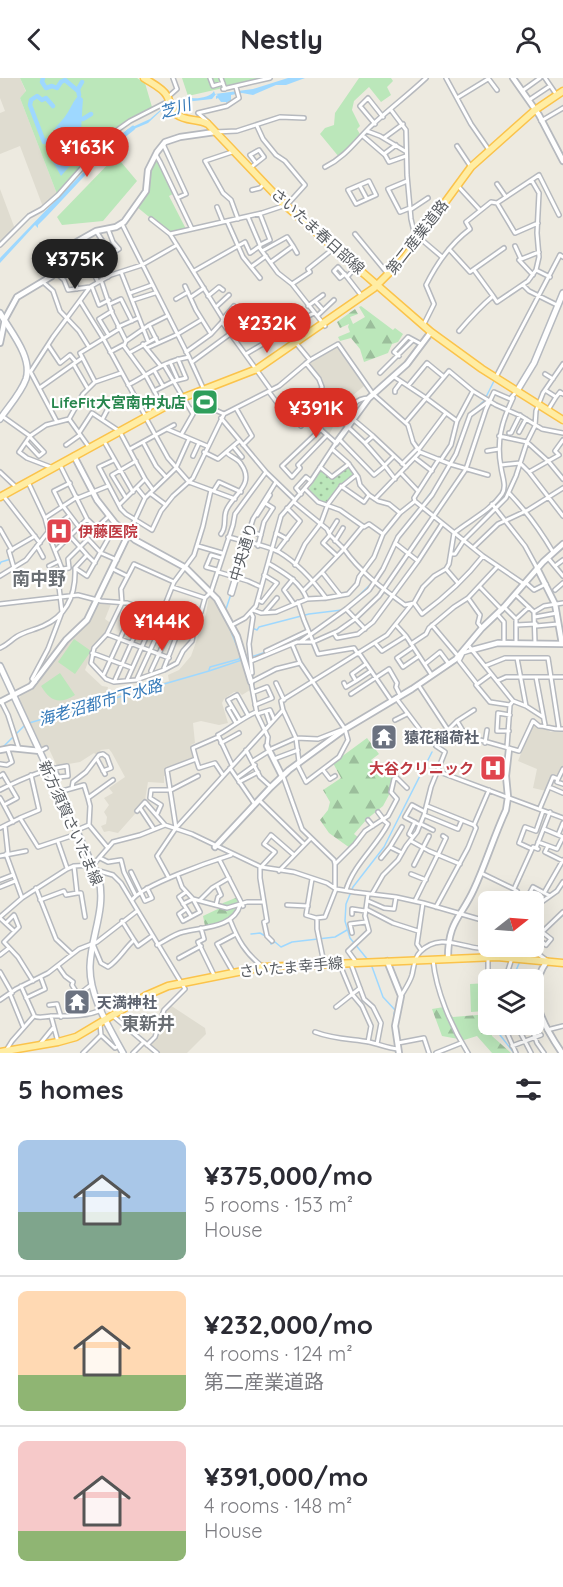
<!DOCTYPE html>
<html lang="en">
<head>
<meta charset="utf-8">
<style>
	body { margin:0; font-family:Quicksand,"Noto Sans JP",sans-serif; background:#f7f7f7; color:#2b2b33; height:100vh; display:flex; flex-direction:column; font-size:22px; white-space:nowrap }
	* { box-sizing:border-box; margin:0 }
	p { font-size:20px; color:#7c7c81 }
	.icon { flex:none; width:33px; height:33px; fill:none; stroke:currentColor; stroke-width:2; stroke-linecap:round; stroke-linejoin:round }
	.map { position:relative; height:975px; overflow:hidden }
	.side { display:flex; flex-direction:column; background:#fff; flex:1 }
	.side>* { flex:none }
	.needle { width:39px; rotate:73deg }
	.tools { position:absolute; left:478px; top:813px; display:grid; gap:12px }
	.tools a { display:grid; place-items:center; width:66px; height:66px; border-radius:9px; background:#fff; box-shadow:0 6px 24px #0002; font-size:30px }
	.price { position:absolute; translate:-50% -51px; padding:0 14px; border-radius:21px; background:#d93025; color:#fff; font-size:20px; line-height:39px; filter:drop-shadow(0 2px 3px #0008) }
	.price::after { content:''; position:absolute; left:50%; top:36px; width:18px; height:14px; margin-left:-9px; background:inherit; clip-path:polygon(0 0,100% 0,50% 100%) }
	.price.selected { background:#222; color:#fff }
	ul { padding:0; list-style:none }
	li { display:flex; align-items:center; gap:18px; height:150px; padding:0 18px }
	li+li { border-top:2px solid #e1e1e2 }
	li span { display:grid; place-items:center; flex:none; width:168px; height:120px; border-radius:9px; color:#555 }
	li>.icon { margin-inline-start:auto }
	span .icon { width:72px; height:72px; fill:#fffc; stroke-width:1 }
	li b { font-size:26px }
	h2 { display:flex; justify-content:space-between; align-items:center; height:72px; padding:0 18px; font-size:26px }
	header { display:flex; justify-content:space-between; align-items:center; height:78px; padding:0 18px; background:#fff; font-size:27px; font-weight:700 }
	.map>svg:first-child { display:block }
</style>
</head>
<body>
<header><svg class="icon" aria-label="back" viewBox="0 0 24 24"><path d="M15 5l-7 7 7 7"/></svg>Nestly<svg class="icon" aria-label="person" viewBox="0 0 24 24"><circle cx="12" cy="8" r="4"/><path d="M4 21q1-7 8-7t8 7"/></svg></header>
<div class="map">
<svg width="563" height="975" viewBox="0 0 563 975">
	<defs>
		<pattern id="grass-dots" width="8" height="8" patternUnits="userSpaceOnUse" patternTransform="scale(1.5)"><rect width="8" height="8" fill="#bbe7ba"/><path d="M2 2h.1M6 6h.1" fill="none" stroke="#9bbe9b" stroke-width="1.8" stroke-linecap="round"/></pattern>
		<pattern id="forest-firs" width="22" height="20" patternUnits="userSpaceOnUse" patternTransform="scale(1.5)"><rect width="22" height="20" fill="#bbe7ba"/><path d="M5 1l3.5 6h-7zM16 11l3.5 6h-7z" fill="#9bbe9b"/></pattern>
	</defs>
	<rect width="100%" height="100%" fill="#edeae0"/>
	<path fill="#dfdcd0" d="M0,0H20L26,14L20,20L57,116L43,129L20,68L0,76V35L5,33L0,20Z
		M0,111L15,151L0,166Z
		M336,268L352,288L364,308L346,323L329,357L312,342L323,308L309,286Z
		M209,517L217,526L235,559L250,612L242,617L239,614H234L224,621L222,625L228,645L219,647L201,643L193,645L195,665L191,667L194,680L167,690V698H164V705L148,704L145,722L142,728L118,755L109,753L104,754L101,748L106,746L107,739L104,734L109,727L104,720L113,715L109,710L125,699L112,675L109,671L100,672L101,674L98,678L94,675L80,684L57,688L49,671L44,673L19,621L21,617L34,610L67,564L90,543L100,524L111,526L105,541L112,546L106,556L96,564L85,592L102,608L108,609L106,619L169,603L168,597L179,592L191,578L206,536Z
		M533,645L551,654L563,653V688L558,699L553,698L546,713L533,710L537,691L518,683Z
		M170,927L205,950L206,956L187,975H159L149,967L156,959L164,933Z"/>
	<path fill="url(#grass-dots)" d="M348,387L355,397L337,412L328,425L319,423L308,412L321,391L332,400Z"/>
	<path fill="url(#forest-firs)" d="M361,228L393,252L395,250L403,256L398,264L392,266L388,275L364,284L360,271L351,260L340,263L338,259L350,254L348,249L349,246L340,250L337,244L355,231L358,236L350,239L353,246L365,239L359,229Z
		M367,660L379,676L371,682L379,694L390,691L396,698L392,704L390,715L383,728L367,741L354,756L359,760L350,770L329,755L320,742L328,732L330,724L323,712L341,700L333,685Z
		M238,819C248,841 221,844 205,848L203,838L220,830L223,825Z
		M444,929L453,939L489,936L492,958L511,975H492L477,958L464,962L442,958L432,931Z"/>
	<path fill="#bbe7ba" d="M20,0H137L145,5L152,29L128,42L112,55L57,116L20,20L26,13Z
		M182,0H267L188,18Z
		M359,0H391L393,3L387,9L391,17L381,24L369,9L354,23L352,32L360,48L357,51L361,58L339,79L320,56L325,50L334,47L335,35Z
		M116,78L137,103L103,143L62,147L57,139Z
		M157,80L175,115L169,118L186,151L170,156L137,129L147,114L150,93Z
		M74,561L91,573L75,596L58,584Z
		M60,595L75,617C59,627 50,623 41,608Z
		M489,905V917L483,918L484,933L471,934L470,906Z"/>
	<path fill="#9ed8ff" d="M288,0H305L286,7H276L253,17L242,15L231,17V23L227,24L226,26V24H221L218,20L216,21V18L218,17L216,16L212,21L185,24L164,30L148,45L129,53L123,57L47,138L38,147V150L35,147L0,185V180C39,139 77,101 117,60L128,51L150,41L165,28L173,27L192,20C198,21 211,19 214,13L215,16L253,11Z
		M79,17L83,21C81,43 83,59 74,80L76,81L61,98L53,84C61,72 52,68 53,57C54,48 62,44 66,37C71,30 73,23 79,17Z"/>
	<g fill="none" stroke-linecap="round" stroke-linejoin="round">
		<path stroke="#9ed8ff" stroke-width="1.5" d="M457,368L469,336L484,323L494,303
			M401,453L433,412
			M0,486L1,484L11,481
			M350,526L373,504
			M225,534L231,516
			M252,550L257,552L259,549L309,536L342,532
			M287,565L311,554L334,537
			M209,592L210,589L239,581L241,578L227,544
			M29,645L209,593L266,574
			M3,669L25,647
			M544,854L563,837
			M251,856L260,855L267,859
			M270,863L271,866L275,864L281,869L292,864L335,859L347,852
			M523,878L529,869
			M368,882L350,860L345,843L346,826L353,809L384,769L432,674
			M371,886L383,919L395,932L394,936
			M512,902L520,883
			M498,946L500,957L514,975"/>
		<path stroke="#9ed8ff" stroke-width="4.5" d="M43,0L42,4L46,10L52,8L57,10L61,4L65,2L78,13
			M79,17L78,11L82,4
			M53,28L46,20L42,22L37,18L31,22L30,27L44,64L48,62L55,80
			M83,41L91,36
			M118,62L133,50"/>
		<defs>
			<path id="minor" d="M210,0L213,8L223,5
				M221,0L225,11
				M446,0L471,46L489,72
				M488,0L497,12
				M545,0L556,16
				M223,11L270,0
				M522,13L540,0
				M168,19L177,11L173,0
				M457,20L488,1
				M529,22L550,8
				M391,32L406,52L407,97L411,141L416,162
				M541,43L563,30
				M208,44L198,35L227,28L239,20L236,9
				M375,46L360,28L368,20L383,39
				M257,48L263,61L276,77L285,83L305,107L286,128
				M367,53L380,58L405,73
				M215,54L237,53L280,39L304,40
				M363,58L385,77L389,84L406,78
				M384,60L403,46
				M163,66L186,116L177,120
				M457,68L471,89
				M232,74L205,83L223,115L231,122L238,141
				M384,76L396,67
				M156,77L160,84L192,151
				M325,89C345,79 355,64 370,49C388,32 408,17 426,0
				M250,90L264,79L259,72L250,77L256,85
				M407,103L388,111L400,134L410,130
				M497,106L506,119
				M457,107L480,132
				M360,108L367,121L376,117L369,103L348,112L356,126L367,121
				M252,112L260,110L263,107
				M497,125L539,97L559,137
				M217,129L223,144
				M410,132L428,120
				M248,139L260,167L270,162L260,136
				M151,141L170,156
				M227,143L243,179L260,200
				M122,146L189,279C163,283 150,296 128,307
				M96,153L111,176L119,171L113,164L108,151
				M355,156L388,196
				M418,161L422,162L442,179
				M0,167L29,138L42,131L58,117L113,55L130,43L169,23
				M293,168L297,175
				M515,168L521,181
				M259,169L278,195L292,206L325,248
				M449,171L470,194L504,170
				M262,173L287,159L293,168L271,184
				M100,182L108,199
				M58,183L74,200L77,211
				M251,189L266,178
				M355,190L347,199L361,217
				M474,192L493,218
				M536,192L550,199
				M194,193L245,164L250,175L260,168
				M55,194L64,202L68,212L90,209
				M121,194L148,263
				M345,196L340,200L334,193L338,189L347,199
				M533,197L519,182L539,174
				M101,202L112,235L126,263L124,268L146,298L163,329
				M43,204L53,213L60,233L79,253L89,269
				M98,204L87,182L93,180L103,201
				M292,206L310,194L308,191L333,171
				M523,207L529,213L557,227
				M185,208L196,232L211,256
				M92,209L99,227L109,222
				M130,215L152,207
				M208,218L219,209L223,212
				M191,219L204,210
				M176,221L188,214
				M133,222L155,215
				M80,223L103,260L146,339
				M315,223L323,232
				M110,226L121,221L132,243
				M308,228L323,217
				M216,229L229,217
				M317,238L334,222
				M223,241L234,228
				M299,243L314,235
				M149,247L158,265
				M423,248L434,226L426,207C437,185 450,166 470,151L466,144L491,124L497,125L515,155L538,145
				M118,249L138,240
				M227,251L252,233
				M459,253C470,240 480,229 493,218L497,224L528,203L536,192L539,179L537,155L539,115L532,103
				M108,256L99,241L112,233
				M235,261L253,248L245,237
				M126,263L149,247L167,238
				M296,265L310,282
				M143,266L160,287
				M48,267L60,285L70,277L76,284
				M147,270L176,257L201,242
				M110,274L123,267
				M186,274L211,256L222,244
				M129,275L156,260
				M246,276L278,257
				M399,278L394,274L408,259L421,266
				M189,279L205,314
				M170,284L178,302
				M192,284L230,256
				M74,287L88,311
				M164,287L193,336L181,357
				M154,292L163,308
				M30,293L57,344
				M31,293L53,259L90,209L111,197L142,187L177,167
				M380,295L413,262
				M545,296L553,301
				M393,298L426,320L457,343L473,313
				M496,299L560,177L563,179
				M95,304L80,275L119,251
				M408,308L427,285L444,299
				M41,309L82,280
				M271,312L222,244L223,241L170,156L262,135L283,128
				M545,312L556,319L560,314L563,316
				M154,313L174,303L186,300L178,281
				M269,314L284,334L290,336L301,348L311,338L322,309L319,301L306,285
				M395,314V312L401,304
				M236,330L252,358L243,367
				M191,331H213L224,336
				M548,332L556,319
				M2,338L30,358L46,347L69,341
				M103,340L112,323
				M221,340L266,394L295,422
				M69,341L83,316L95,304L121,295
				M69,341L89,369
				M147,342L168,380L189,404L235,421
				M352,342C349,329 356,320 369,320
				M354,342L373,358L406,389
				M406,344L449,293L473,313L496,327L521,338L542,351L563,355
				M348,348L341,344L347,332H351
				M348,349L365,365L373,358
				M167,351L207,368
				M321,351L282,388L292,399L300,390L298,387L327,357
				M519,354L526,341
				M79,355L92,335L119,353
				M509,355H511L520,337
				M30,358L19,374L27,380L53,390
				M499,358L527,364L549,384L563,401
				M339,361L374,397L385,388L395,401
				M26,364L39,378L44,374L30,359
				M143,364L156,388L166,399
				M105,365L133,414
				M365,365L385,388
				M66,367L80,357
				M233,368L242,379
				M130,371L174,347
				M332,371L348,385L358,399L360,407L369,417L378,423L389,426L400,435
				M419,371L446,335
				M487,373L499,371
				M204,374L218,381L239,363
				M193,378L199,365
				M415,380L432,393
				M114,382L99,389L121,431L126,436L152,452L161,433L173,418L193,400L224,336L279,308L310,282L338,266L373,316L408,347L413,364L420,374L450,386L488,397
				M441,382L451,367L457,343
				M402,386L418,370
				M385,387L394,378
				M501,387L520,385L529,394L563,438
				M61,389L87,441L108,461L87,498L75,490
				M320,389L332,399L349,386
				M0,394L16,409
				M529,394L559,377L555,373L563,362
				M401,395L418,413
				M145,401L153,412
				M29,406L45,440L51,463L62,491
				M341,408L364,424L369,417
				M137,410L145,420
				M305,411L318,424L340,432L364,449L369,446L383,456L400,435L415,423L414,420L439,381
				M214,412L219,404L241,414
				M150,415L166,427
				M509,415C526,433 540,452 553,474
				M301,416L296,410L306,399L311,403
				M5,420L40,465
				M78,420L108,408
				M126,420L112,397L136,383
				M375,421L420,374
				M294,424L327,451L330,457L344,471L322,494
				M416,424L483,478L524,506
				M492,426L525,468L537,490
				M119,427L145,401L121,356
				M62,429L54,413L70,405
				M257,437L270,417
				M45,440L77,419
				M363,448L344,471C360,494 382,510 405,527L414,525L423,509L434,498L446,491L449,486L454,455C470,442 490,433 502,416C507,408 502,398 501,389C496,363 502,343 513,320
				M96,450L109,438
				M0,451L12,472
				M251,454L261,457
				M330,454L337,443
				M276,455L287,461
				M221,456C227,449 223,441 226,433C232,417 256,407 241,386C238,380 230,379 226,374
				M128,457L145,420L176,390L189,361
				M330,457L323,465L336,477
				M228,459C243,463 266,467 279,474C299,486 313,502 326,520
				M88,461L101,475L117,482
				M335,463L343,450
				M395,465L418,483
				M37,468L43,479
				M198,468L222,475
				M258,468L264,444L273,430L265,425
				M473,470L498,446L528,432L563,410
				M278,472L300,443L287,430
				M55,473L87,441
				M451,476H455L464,462L506,420L516,398L527,364L535,348L536,333L543,315L563,286
				M87,477L95,485
				M548,480L563,498
				M268,485C284,495 300,503 307,521
				M295,487L305,466L321,445L328,426L340,410L356,397
				M49,488L59,483
				M555,488L563,482
				M14,490L9,473L35,458
				M113,491L127,498
				M446,491L458,505
				M217,492L206,489L211,477L221,480
				M218,494L248,503L261,509
				M0,498L26,482L48,454L69,438
				M293,501L284,512L294,526
				M525,504L534,512L546,506
				M172,509L205,520L211,514L233,447L235,436L266,394
				M480,509L502,532
				M304,512L322,494L340,517
				M555,512L563,505
				M230,515L253,441L276,404
				M232,516L245,472
				M515,516L534,534L535,565
				M468,520L480,537L478,545L482,550
				M258,522L262,524L277,505L264,497
				M298,524L304,542L318,576L354,570L358,576
				M414,525L422,536C445,519 466,500 483,478
				M0,526L78,517L101,523L127,525L191,547L193,557L192,563L183,573L177,585L164,592L136,602L114,604L106,601L91,585L94,570L107,556L122,525L121,511L134,486L174,504
				M504,529L516,541V564
				M346,531L365,551
				M253,532L261,535L276,534L307,521L326,520L348,516L357,506L359,499L374,479L383,456
				M265,534L277,520
				M534,534L544,528L563,525
				M251,535L253,539L249,566L252,595
				M497,536L504,544V565
				M161,537L174,504L194,477L203,448L211,412
				M535,539L557,535
				M516,541L529,529
				M191,547L201,534L205,520
				M232,547L245,540L256,528L281,438L311,403L336,365L309,341
				M396,547L406,558L431,596
				M432,547L458,578
				M516,547L536,546
				M536,548L558,546
				M334,555L337,560L358,556L373,544L418,483L442,446
				M107,556L169,580
				M300,564L346,531L369,512L383,491L398,459L432,417L456,376L470,337L489,323
				M375,565L382,573L406,558
				M292,566L300,585L345,651L348,662L339,679L306,704L297,686
				M411,566L426,556L429,550L454,529L468,520L497,489
				M468,567L513,623L526,628L543,639
				M413,569L397,580L403,589L419,578
				M0,570C7,567 10,563 16,559C23,554 34,552 43,548C68,537 76,515 75,490L87,477L80,469L88,461L63,428
				M472,572L463,575L459,583L477,606
				M266,573L308,553
				M92,575L132,590
				M359,575L391,622
				M517,580H548L559,651
				M251,583L297,564H313L338,553L355,541L379,518L466,391L486,331L494,314L510,321L517,313
				M366,586L352,596L356,603L371,593
				M425,586L440,574L449,586
				M485,588L505,580H517L526,628
				M164,590L182,544
				M151,593L175,541
				M104,596L135,528
				M491,596L476,607L490,624L510,627
				M536,599L545,647
				M137,601L166,538
				M115,602L146,532
				M127,602L157,535
				M497,603L506,599H563
				M35,604L32,601L48,571L62,534L57,492L69,490L68,481L80,469L71,459
				M276,605L284,622
				M344,605L346,609L356,603
				M419,608L448,652L457,643L466,658L519,673L533,643L539,648C547,648 553,652 563,651
				M254,614L267,609L272,620L255,627
				M351,616L389,591L397,605L396,609L400,617
				M396,620L421,653
				M1,623L8,637L19,671
				M232,629L228,631L236,645
				M283,632L296,660L299,684
				M266,634L270,646
				M257,636L270,632L274,641
				M240,642L228,622L237,617L248,637
				M395,642L407,636
				M457,643L474,632
				M509,653H497L498,635L510,637
				M221,665L239,655
				M485,665L487,652
				M267,668L268,659L257,636L251,604L276,591L300,585
				M507,669L510,627L513,623
				M246,672L260,699L271,709
				M269,672L296,660L318,661L341,652
				M40,673L46,670
				M97,681L105,696
				M196,681L199,690L215,685L223,697
				M274,681L298,672
				M253,683L269,673
				M0,686L7,687L12,684L8,672
				M494,686L506,689
				M232,687L218,657C231,650 242,640 256,634
				M230,690L254,725
				M323,692L330,701L335,698
				M437,693L563,740
				M0,698L3,696L17,720L4,727L13,744
				M283,698L302,751L334,782L335,786V809
				M237,700L255,687
				M558,701L557,704L563,706
				M239,704L258,694
				M549,709L563,715
				M72,710L73,704L86,694L99,677L103,676L107,679L111,690L103,693
				M0,712C21,701 43,691 67,688L68,698L58,699L54,690
				M59,714L84,707L88,720
				M0,720L4,727
				M259,722L304,766
				M427,728L474,747
				M140,730L154,751
				M540,730L553,699L558,701L563,691
				M137,733L145,724L165,747
				M378,734L384,742
				M157,736L161,727L150,720L151,712H171L198,698
				M424,737L458,751L462,742
				M20,740L39,732L31,697
				M368,742L373,748
				M421,746L433,752
				M420,747L405,739L412,727L425,734
				M5,748L8,776
				M402,749L390,769L402,775
				M0,750L20,740L38,769L77,756
				M176,750L283,632L281,623L387,557L411,527
				M544,751L563,759
				M77,752L89,747
				M558,757L563,745
				M413,759L409,756L415,744
				M411,763L429,773L460,786
				M58,764L67,790
				M538,764L557,771L563,759
				M548,768L545,774L563,783
				M108,770L89,747L90,728L88,720L113,702
				M536,770L550,734
				M532,771L519,765L525,749L536,753L543,733
				M6,776L22,820
				M438,777L446,760L443,758
				M0,778L26,773
				M100,780L108,784L121,782L124,794L135,816
				M381,780L390,769
				M219,781L243,828
				M335,786L355,766L365,753L388,738L397,721L391,714L394,701L397,700L407,710
				M414,787L429,758
				M260,789V800L267,843L264,844L267,858L272,863
				M261,789L275,774L264,766L271,757L294,777
				M96,792L113,797L121,805L185,911L164,932L155,959L147,967
				M279,793L311,760
				M131,794L145,823L152,820L147,810
				M481,795L514,811L526,822L533,809L550,818L557,813L563,804
				M411,796L426,802
				M178,798L182,809L193,821L227,830L247,824H264
				M169,800L157,778L176,750L167,692L196,681L193,670L218,659
				M312,801L306,837L316,840L325,839L336,811
				M0,802L13,797
				M0,809L15,803
				M36,810L56,861L72,876
				M514,811L533,769L538,771
				M346,812C354,786 376,769 388,746L383,742
				M186,814L179,819L191,838
				M77,815H81L85,839
				M544,815L563,782
				M372,816L383,797L398,782L406,768L417,754L424,737L431,709L445,674L436,668
				M40,822L64,813L66,817L77,815L74,788
				M132,822C142,807 212,783 231,777
				M200,822L212,810L229,800
				M368,823L384,830L394,831L396,819
				M415,823L438,776
				M512,824L517,813
				M183,826L193,821L200,834L183,843L179,836L186,831
				M489,826V827
				M216,827L218,819L221,817L217,808
				M287,827L308,828
				M534,827L536,828L550,818
				M436,829L468,770L476,750L474,747L489,712
				M366,831L393,845L418,853
				M352,836V831L365,833
				M0,839L22,820L67,791L74,788L93,787L113,764L140,757L165,747L192,756L261,789L294,794L327,805L336,811L354,814L396,819L423,825L489,844
				M0,840L14,853
				M317,840V851L324,885
				M230,842C238,862 245,875 263,889
				M122,843L134,862
				M6,845L14,837L15,839L19,849L4,864L18,879L33,903
				M201,850L204,861L198,864L214,897
				M352,855L350,846L366,844
				M538,861L546,867L551,861L542,854
				M93,866L101,885L108,889C118,883 125,870 134,862L138,868L152,858
				M157,867C165,863 174,856 183,854C202,849 234,850 240,827
				M534,867L538,861L537,859L563,834
				M527,868L545,881
				M421,872L417,866L423,825
				M0,877L9,870
				M514,879L520,868
				M179,880L201,868
				M488,881V896L491,902
				M433,882C436,913 451,948 468,975
				M356,884L348,873L369,853L365,838L368,816
				M351,886L364,921L373,929L381,945L377,966
				M340,887L352,916L362,928L371,948L368,964
				M58,888L65,898L73,904L72,907L77,915L82,914L91,907
				M0,894L12,915
				M233,894L217,866L236,856
				M505,902L512,880
				M21,908L34,937
				M10,916L23,948
				M401,918C405,911 410,904 412,897C414,889 414,880 420,874C443,850 473,878 492,868
				M26,920L45,911L41,900
				M0,922L16,911L48,895L79,871L97,864L137,833
				M49,927L57,926L61,939
				M336,929L360,910
				M487,936L486,933L489,924
				M34,938C40,941 45,938 53,938C71,938 84,939 102,932
				M51,938L58,964
				M113,938L157,975
				M503,946L516,975
				M516,946L531,975
				M530,946L537,965L544,975
				M547,952L563,948
				M315,954C333,961 351,961 369,964C379,966 387,970 398,971
				M101,957L115,970L119,968
				M398,965L424,960L429,975
				M40,966L53,950
				M512,968L541,957
				M7,971L12,963L34,938
				M83,975L101,957L100,946
				M133,975L143,965
				M436,975L461,965"/>
			<path id="tertiary" d="M513,0L539,37L563,83
				M0,265L5,241L17,219L52,198L60,178L73,166L96,153L116,149L124,144L146,113L148,92L157,74L165,64L180,59L215,54
				M336,365L369,320L407,286L431,254
				M74,378L97,422L115,445L135,462L186,490L217,521L237,558L251,604
				M537,490L555,526L562,566
				M472,572L498,565L563,566
				M0,624L31,608L66,562L87,542L128,457
				M267,668L282,698
				M0,672L11,670L40,673
				M215,769L271,709L289,692L345,651L412,611L456,581L482,550L504,529L543,484L563,466
				M448,880C448,843 461,840 474,811C486,785 494,758 506,732L508,719L506,698L509,671
				M387,883L401,918L395,948L399,975
				M547,883C524,915 543,947 562,975"/>
			<path id="secondary" d="M0,235C10,253 33,279 26,301C21,315 9,328 0,341
				M517,313L534,285L563,215
				M0,588L99,801C106,831 91,858 90,888C89,918 109,949 123,975"/>
			<path id="primary" d="M144,0C151,5 163,10 167,18C171,24 170,31 176,36C186,44 197,40 208,46L286,128L431,254L482,291L563,342
				M0,419L177,322L257,291L374,210L405,179L471,89L535,32L563,13
				M0,974L58,964L76,959L145,918L168,908L263,889L497,879L563,885"/>
		</defs>
		<use href="#minor" stroke="#b6b9be" stroke-width="6"/>
		<use href="#tertiary" stroke="#b6b9be" stroke-width="8"/>
		<use href="#secondary" stroke="#b6bac0" stroke-width="8"/>
		<use href="#primary" stroke="#fbc34b" stroke-width="9"/>
		<use href="#minor" stroke="#fff" stroke-width="3"/>
		<use href="#tertiary" stroke="#fff" stroke-width="4.5"/>
		<use href="#secondary" stroke="#fff" stroke-width="5"/>
		<use href="#primary" stroke="#ffeda3" stroke-width="6"/>
	</g>
	<defs>
		<symbol id="stadium-square" viewBox="-11 -11 22 22"><rect x="-9" y="-9" width="18" height="18" rx="4" fill="#2e9e5b" stroke="#fff"/><path d="M0-5a6.5 5 0 1 0 0 10a6.5 5 0 1 0 0-10ZM-3.5-1.8h7v3.6h-7Z" fill="#fff"/></symbol>
		<symbol id="hospital-square" viewBox="-11 -11 22 22"><rect x="-9" y="-9" width="18" height="18" rx="4" fill="#e0444e" stroke="#fff"/><path d="M-5-5h3v3.5h4V-5h3V5h-3V1.5h-4V5h-3Z" fill="#fff"/></symbol>
		<symbol id="temple-square" viewBox="-11 -11 22 22"><rect x="-9" y="-9" width="18" height="18" rx="4" fill="#6b7280" stroke="#fff"/><path d="M0-6L5-2H3V0L6.5 2.5H4V6H1.5V3h-3V6H-4V2.5H-6.5L-3 0V-2H-5Z" fill="#fff"/></symbol>
	</defs>
	<g fill-rule="evenodd">
		<use href="#stadium-square" x="190" y="309" width="30" height="30"/>
		<use href="#hospital-square" x="44" y="438" width="30" height="30"/>
		<use href="#temple-square" x="369" y="644" width="30" height="30"/>
		<use href="#hospital-square" x="478" y="675" width="30" height="30"/>
		<use href="#temple-square" x="62" y="909" width="30" height="30"/>
	</g>
	<g text-anchor="middle" dominant-baseline="central" stroke-width="4.5" stroke-linejoin="round" paint-order="stroke">
		<g font-size="15" fill="#595d62" stroke="#fff">
			<text transform="translate(318 153) rotate(42)">さいたま春日部線</text>
			<text transform="translate(417 159) rotate(-52)">第二産業道路</text>
			<text transform="translate(243 474) rotate(-73)">中央通り</text>
			<text transform="translate(71 745) rotate(66)">新方須賀さいたま線</text>
			<text transform="translate(291 889) rotate(-5)">さいたま幸手線</text>
		</g>
		<g font-size="15" font-weight="bold" fill="#27864d" stroke="#fff" text-anchor="end">
			<text x="186" y="324">LifeFit大宮南中丸店</text>
		</g>
		<g font-size="15" font-weight="bold" fill="#be3a42" stroke="#fff" text-anchor="start">
			<text x="78" y="453">伊藤医院</text>
			<text x="474" y="690" text-anchor="end">大谷クリニック</text>
		</g>
		<g font-size="15" font-weight="bold" fill="#5b616d" stroke="#fff" text-anchor="start">
			<text x="404" y="659">猿花稲荷社</text>
			<text x="97" y="924">天満神社</text>
		</g>
		<g font-size="16" font-style="italic" fill="#3479b8" stroke="#fff">
			<text transform="translate(175 30) rotate(-17)">芝川</text>
			<text transform="translate(100 624) rotate(-16)">海老沼都市下水路</text>
		</g>
		<g font-size="18" font-weight="bold" fill="#6a6f74" stroke="#fff">
			<text x="39" y="500">南中野</text>
			<text x="148" y="945">東新井</text>
		</g>
	</g>
</svg>
<div class="tools">
<a><svg class="needle" viewBox="-14 -14 28 28"><path d="M0-13l5 13h-10z" fill="#e53935"/><path d="M0 13l5-13h-10z" fill="#7c7c81"/></svg></a>
<a><svg class="icon" aria-label="layers" viewBox="0 0 24 24"><path d="M12 4l9 5-9 5-9-5zM3 14l9 5 9-5"/></svg></a>
</div>
<b class="price" style="left:87px;top:100px">¥163K</b>
<b class="price selected" style="left:75px;top:212px">¥375K</b>
<b class="price" style="left:267px;top:276px">¥232K</b>
<b class="price" style="left:316px;top:361px">¥391K</b>
<b class="price" style="left:162px;top:574px">¥144K</b>
</div>
<section class="side">
<h2>5 homes<svg class="icon" aria-label="filters" viewBox="0 0 24 24"><path d="M4 7h16M4 17h16"/><circle cx="9" cy="7" r="2"/><circle cx="15" cy="17" r="2"/></svg></h2>
<ul>
<li><span style="background:linear-gradient(#a9c7e8 60%,#7fa58c 0)"><svg class="icon" aria-label="home" viewBox="0 0 24 24"><path d="M3 11l9-7 9 7M6 9v11h12V9"/></svg></span><div><b>¥375,000/mo</b><p>5 rooms · 153 m²</p><p>House</p></div></li>
<li><span style="background:linear-gradient(#ffd9b3 70%,#8fb573 0)"><svg class="icon" aria-label="home" viewBox="0 0 24 24"><path d="M3 11l9-7 9 7M6 9v11h12V9"/></svg></span><div><b>¥232,000/mo</b><p>4 rooms · 124 m²</p><p>第二産業道路</p></div></li>
<li><span style="background:linear-gradient(#f6c9c9 75%,#8fb573 0)"><svg class="icon" aria-label="home" viewBox="0 0 24 24"><path d="M3 11l9-7 9 7M6 9v11h12V9"/></svg></span><div><b>¥391,000/mo</b><p>4 rooms · 148 m²</p><p>House</p></div></li>
</ul>
</section>
</body>
</html>
